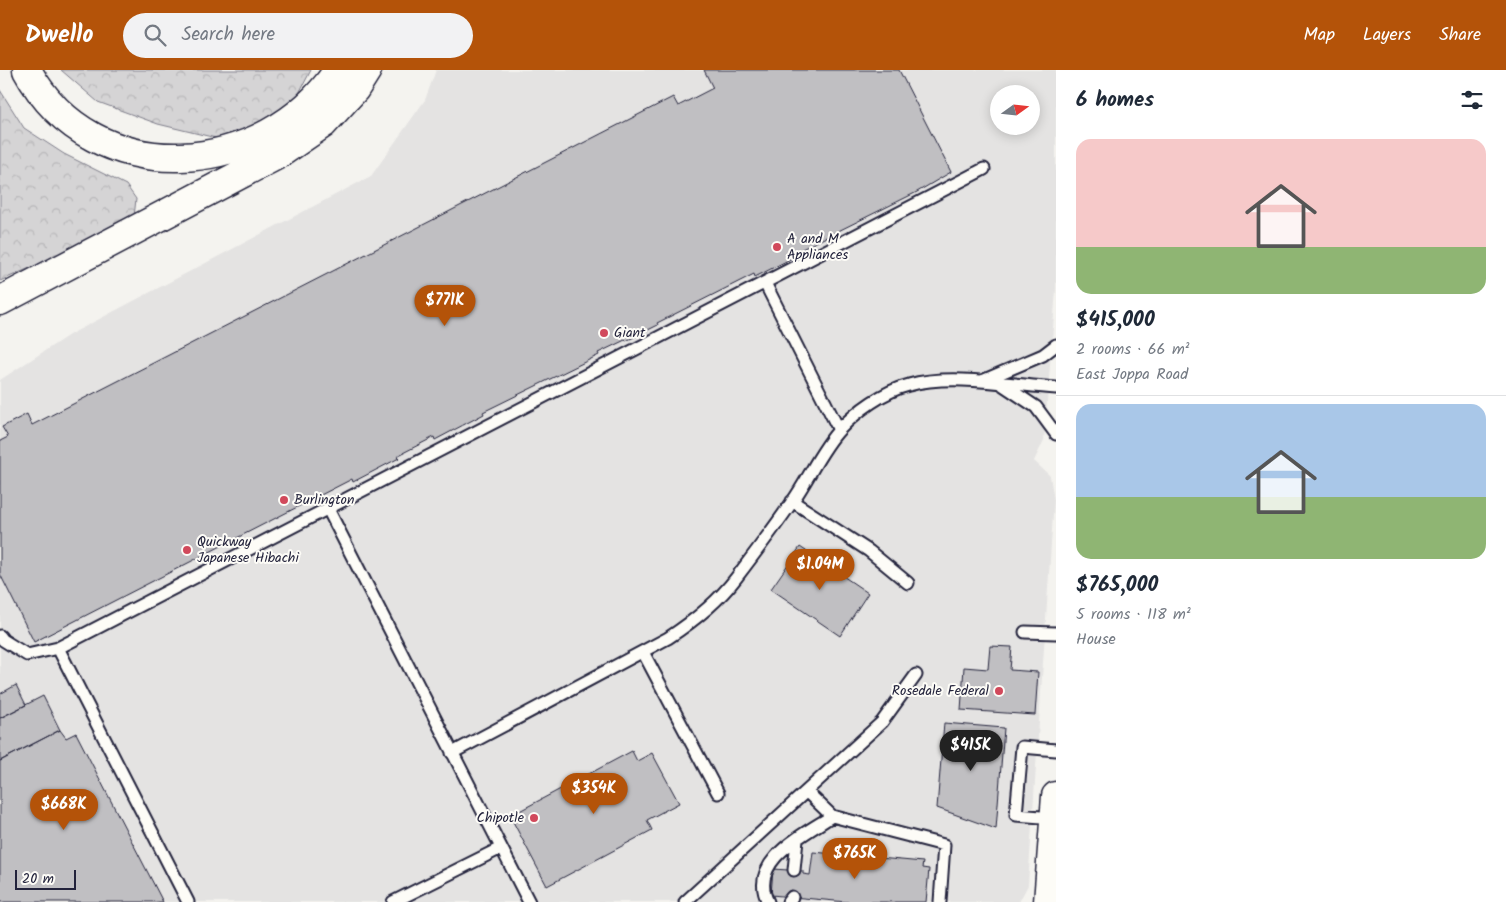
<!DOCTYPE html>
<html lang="en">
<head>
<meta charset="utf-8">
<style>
	body { margin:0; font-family:Kalam,sans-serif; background:#f2f2f3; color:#1f2937; height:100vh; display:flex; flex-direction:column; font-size:19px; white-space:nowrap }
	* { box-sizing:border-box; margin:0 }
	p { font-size:16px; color:#747a83 }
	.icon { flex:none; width:28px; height:28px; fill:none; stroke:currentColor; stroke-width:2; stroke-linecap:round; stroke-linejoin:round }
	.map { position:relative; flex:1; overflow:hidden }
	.drawer { display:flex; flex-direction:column; background:#fff; width:450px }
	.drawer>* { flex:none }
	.needle { width:32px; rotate:75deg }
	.fabs { position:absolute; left:990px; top:15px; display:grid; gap:10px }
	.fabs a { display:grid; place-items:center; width:50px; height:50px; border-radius:50%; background:#fff; box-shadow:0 2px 12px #0003; font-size:25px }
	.scale { position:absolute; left:15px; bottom:12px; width:61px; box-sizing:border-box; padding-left:5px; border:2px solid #22223b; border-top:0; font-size:14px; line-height:18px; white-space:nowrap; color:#22223b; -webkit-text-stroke:4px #fdfcf7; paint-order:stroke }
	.price { position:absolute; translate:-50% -42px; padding:0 11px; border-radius:18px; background:#b45309; color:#fff; font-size:16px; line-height:32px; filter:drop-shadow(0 1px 2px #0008) }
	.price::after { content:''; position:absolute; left:50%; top:30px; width:15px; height:11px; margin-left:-8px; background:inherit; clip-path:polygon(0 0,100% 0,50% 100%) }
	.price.selected { background:#222; color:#fff }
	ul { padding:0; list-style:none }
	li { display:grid; align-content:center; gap:10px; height:265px; padding:0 20px }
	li+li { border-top:1px solid #e0e1e3 }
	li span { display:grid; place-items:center; height:155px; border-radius:15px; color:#555 }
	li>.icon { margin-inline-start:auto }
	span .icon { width:90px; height:90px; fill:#fffc; stroke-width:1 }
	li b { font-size:21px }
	h2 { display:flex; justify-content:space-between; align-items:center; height:60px; padding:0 20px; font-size:21px }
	header { display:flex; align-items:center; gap:30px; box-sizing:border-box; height:70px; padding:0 25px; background:#b45309; color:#fff }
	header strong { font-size:24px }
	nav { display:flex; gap:28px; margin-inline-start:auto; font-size:18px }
	.search { width:350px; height:45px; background:#f2f2f3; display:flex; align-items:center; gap:12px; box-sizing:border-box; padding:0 18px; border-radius:28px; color:#747a83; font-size:19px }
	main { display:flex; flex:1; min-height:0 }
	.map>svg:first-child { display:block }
</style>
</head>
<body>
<header>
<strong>Dwello</strong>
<div class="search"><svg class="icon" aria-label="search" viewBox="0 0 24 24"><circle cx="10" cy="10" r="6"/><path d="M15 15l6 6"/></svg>Search here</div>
<nav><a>Map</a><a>Layers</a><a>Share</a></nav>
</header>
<main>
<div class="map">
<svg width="1056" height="832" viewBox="0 0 1056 832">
	<defs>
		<pattern id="forest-crowns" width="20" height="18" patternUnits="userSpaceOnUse" patternTransform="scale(1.25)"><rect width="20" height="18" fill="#d5d4d5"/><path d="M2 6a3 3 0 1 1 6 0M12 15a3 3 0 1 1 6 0" fill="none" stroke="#b7b6b8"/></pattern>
	</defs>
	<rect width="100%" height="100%" fill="#f4f3ef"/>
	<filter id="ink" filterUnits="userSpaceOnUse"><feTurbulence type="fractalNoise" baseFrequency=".02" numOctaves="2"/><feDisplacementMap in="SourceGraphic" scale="10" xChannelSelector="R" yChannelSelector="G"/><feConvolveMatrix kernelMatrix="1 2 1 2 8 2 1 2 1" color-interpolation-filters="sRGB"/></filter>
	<g filter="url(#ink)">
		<path fill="#e4e3e2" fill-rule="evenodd" d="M436,0H1056V220L1044,370L1034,391L1050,406L1054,430L1028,815L1019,832H0V310L69,265L371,106L425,30ZM999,24H1031V56H999Z"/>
		<path fill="url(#forest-crowns)" stroke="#7c7b88" d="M61,0H311L297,27L259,58L216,68L158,54L98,32Z
			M0,20L24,58L64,84L126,115L136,129L134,147L55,187L0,211Z"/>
		<path fill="#c0bfc2" stroke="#22223b" d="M704,0H899L951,102L917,122L802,179L804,182L755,207L754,204L657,253L658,255L626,271L625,270L598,283L599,285L483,342L484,344L435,370L434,367L397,386L399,388L353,412L352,409L34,572L0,504V371L8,367L2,357L27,344L32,355L673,27L678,36L713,18Z
			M800,477L868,523L840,566L771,519Z
			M990,576L1012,577L1010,600L1038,602L1035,645L961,640L964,597L988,599Z
			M16,615L26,635L0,648V624Z
			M43,626L60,660L0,691V648Z
			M944,653L1004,658L996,759L937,738Z
			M60,660L66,668L76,663L163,832H0V691Z
			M632,681L637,691L652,683L679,733L647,750L652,760L547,816L510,746Z
			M813,782L923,792L922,798L929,799L926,832H846L771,825L773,799L803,801V804L810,805Z"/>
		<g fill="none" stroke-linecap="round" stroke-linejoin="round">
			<defs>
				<path id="lane" d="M765,213L839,360
					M982,311L1043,285L1056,275
					M1003,315L1036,337L1056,364
					M792,431L869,481L908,513
					M328,439L529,832
					M1025,562L1056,563
					M0,566L3,570L27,585L58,578L984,99
					M58,578L188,832
					M643,582L718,723
					M452,683L668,568C694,551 717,533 736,508C755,483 774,458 792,432C808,410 821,379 840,359C857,341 884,321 909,315C950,303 1013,315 1056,318
					M807,722L832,746L944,775L940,832
					M1054,748L1016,745L1022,677L1056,680
					M794,800L797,770
					M393,832L501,778
					M685,832L882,652L916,605
					M768,832C747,791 805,764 832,746
					M788,832L792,827"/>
				<path id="primary" d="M1048,832L1056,726"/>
				<path id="highway" d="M27,0C94,123 266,109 338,0
					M0,231L279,84L323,54L355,19L367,0"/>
			</defs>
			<use href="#lane" stroke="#22223b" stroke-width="15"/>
			<use href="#primary" stroke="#22223b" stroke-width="31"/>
			<use href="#highway" stroke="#22223b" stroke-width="31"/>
			<use href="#lane" stroke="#fdfcf7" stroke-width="11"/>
			<use href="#primary" stroke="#fdfcf7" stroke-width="28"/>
			<use href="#highway" stroke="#fdfcf7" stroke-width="28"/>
		</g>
	</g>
	<g fill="#d1495b" stroke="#fdfcf7" stroke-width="2">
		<circle cx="777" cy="177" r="5"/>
		<circle cx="604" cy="263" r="5"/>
		<circle cx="284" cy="430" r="5"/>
		<circle cx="187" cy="480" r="5"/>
		<circle cx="999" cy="621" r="5"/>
		<circle cx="534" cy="748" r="5"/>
	</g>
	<g text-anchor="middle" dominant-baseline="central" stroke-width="4" stroke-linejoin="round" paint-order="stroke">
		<g font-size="14" fill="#22223b" stroke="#fdfcf7" text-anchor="start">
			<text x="787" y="169">A and M<tspan x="787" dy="16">Appliances</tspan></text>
			<text x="614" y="263">Giant</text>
			<text x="294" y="430">Burlington</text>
			<text x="197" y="472">Quickway<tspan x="197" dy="16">Japanese Hibachi</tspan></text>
			<text x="989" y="621" text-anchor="end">Rosedale Federal</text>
			<text x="524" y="748" text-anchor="end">Chipotle</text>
		</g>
	</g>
</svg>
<div class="fabs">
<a><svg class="needle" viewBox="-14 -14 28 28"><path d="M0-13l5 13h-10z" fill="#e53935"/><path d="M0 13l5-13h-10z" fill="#747a83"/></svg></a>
</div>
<div class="scale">20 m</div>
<b class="price" style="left:445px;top:257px">$771K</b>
<b class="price" style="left:820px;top:521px">$1.04M</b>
<b class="price selected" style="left:971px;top:702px">$415K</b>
<b class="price" style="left:594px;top:745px">$354K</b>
<b class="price" style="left:64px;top:761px">$668K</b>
<b class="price" style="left:855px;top:810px">$765K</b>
</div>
<section class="drawer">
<h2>6 homes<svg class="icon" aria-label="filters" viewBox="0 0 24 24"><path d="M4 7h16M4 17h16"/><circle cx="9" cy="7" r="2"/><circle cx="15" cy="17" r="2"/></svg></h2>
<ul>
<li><span style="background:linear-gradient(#f6c9c9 70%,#8fb573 0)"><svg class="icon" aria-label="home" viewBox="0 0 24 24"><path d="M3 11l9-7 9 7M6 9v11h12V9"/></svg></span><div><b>$415,000</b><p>2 rooms · 66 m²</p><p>East Joppa Road</p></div></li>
<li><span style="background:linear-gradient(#a9c7e8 60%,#8fb573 0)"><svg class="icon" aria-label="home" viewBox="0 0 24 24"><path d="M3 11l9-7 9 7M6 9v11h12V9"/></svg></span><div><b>$765,000</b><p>5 rooms · 118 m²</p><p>House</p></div></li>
</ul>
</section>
</main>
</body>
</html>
